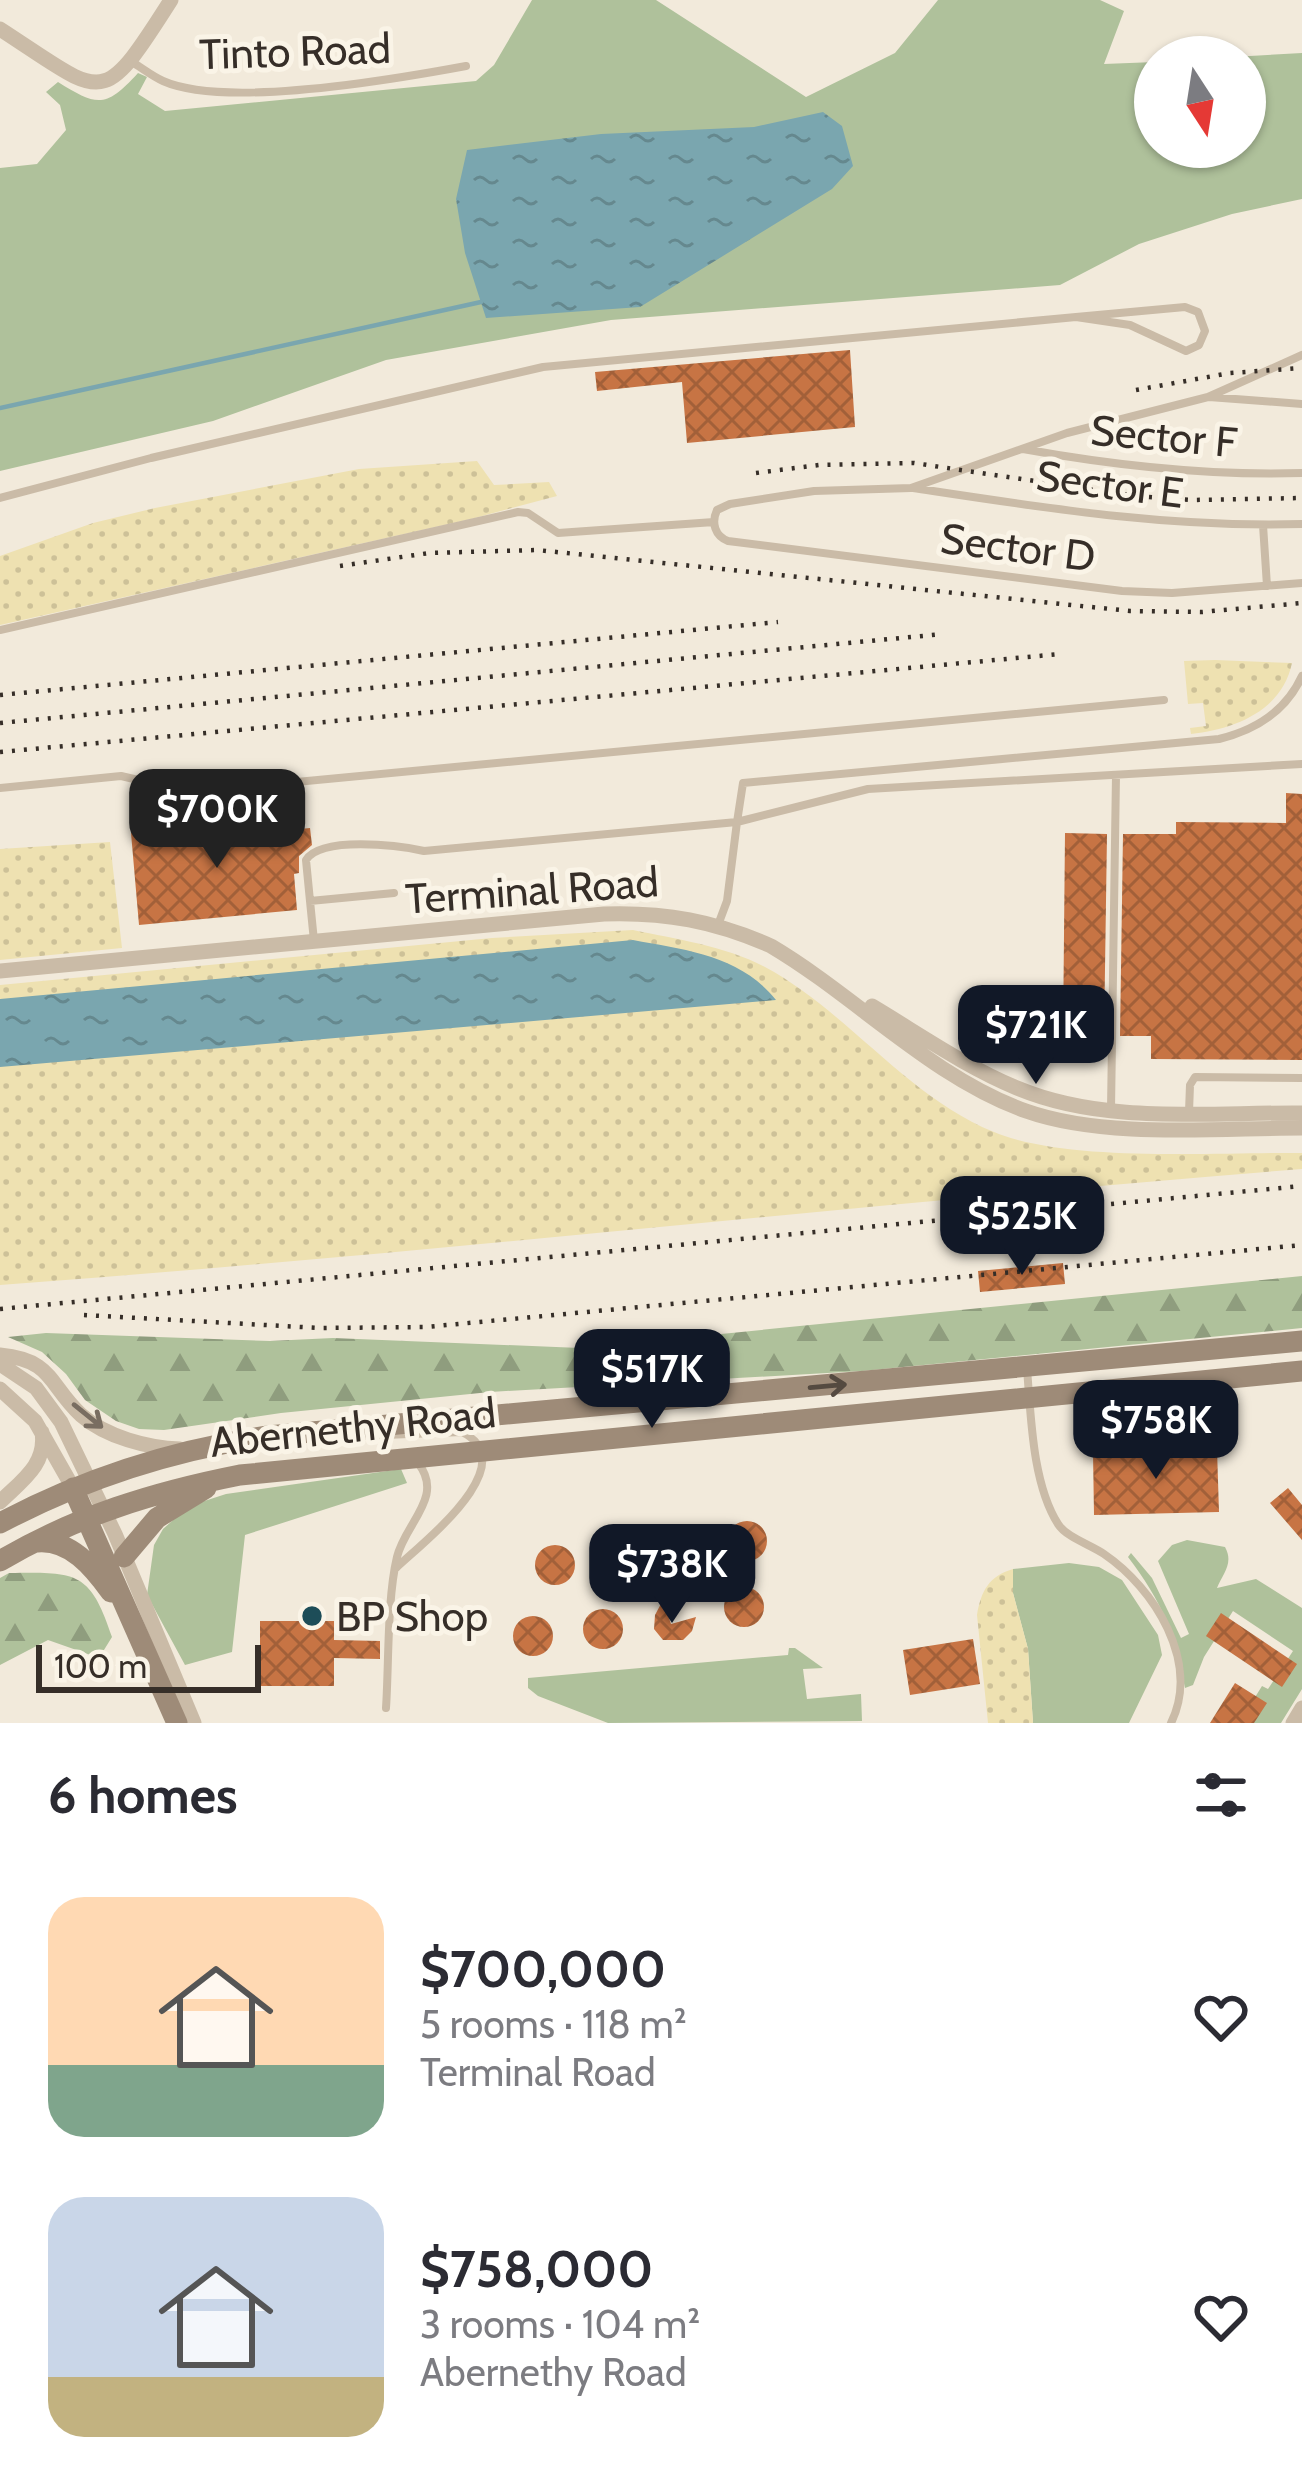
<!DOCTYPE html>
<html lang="en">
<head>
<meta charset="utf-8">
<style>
	body { margin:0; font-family:Cabin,sans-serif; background:#f2f2f3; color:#2b2b33; height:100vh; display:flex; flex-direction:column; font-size:45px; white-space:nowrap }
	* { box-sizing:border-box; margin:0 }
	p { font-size:39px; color:#7c7c81 }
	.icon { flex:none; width:66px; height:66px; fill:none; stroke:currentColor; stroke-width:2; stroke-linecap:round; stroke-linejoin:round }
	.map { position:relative; height:1723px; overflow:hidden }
	.drawer { display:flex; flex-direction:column; background:#fff; flex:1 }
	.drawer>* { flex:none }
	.needle { width:78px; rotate:168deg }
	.buttons { position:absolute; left:1134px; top:36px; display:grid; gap:24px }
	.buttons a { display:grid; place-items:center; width:132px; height:132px; border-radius:50%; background:#fff; box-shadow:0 3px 9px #0004; font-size:60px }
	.scale { position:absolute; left:36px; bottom:30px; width:225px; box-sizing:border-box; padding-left:12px; border:6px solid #362e28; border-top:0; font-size:33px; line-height:42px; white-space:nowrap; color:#362e28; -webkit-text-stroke:9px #faf4e7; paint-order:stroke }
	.price { position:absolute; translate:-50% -102px; padding:0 27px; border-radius:24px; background:#111827; color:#fff; font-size:39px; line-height:78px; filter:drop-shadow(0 3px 6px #0008) }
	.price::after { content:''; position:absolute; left:50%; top:72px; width:36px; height:27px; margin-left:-18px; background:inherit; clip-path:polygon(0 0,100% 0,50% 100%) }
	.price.active { background:#222; color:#fff }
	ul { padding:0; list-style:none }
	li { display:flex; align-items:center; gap:36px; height:300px; padding:0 48px }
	li span { display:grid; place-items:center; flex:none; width:336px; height:240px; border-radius:36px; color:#555 }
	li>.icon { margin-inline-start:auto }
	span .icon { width:144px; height:144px; fill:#fffc; stroke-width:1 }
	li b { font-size:51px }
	h2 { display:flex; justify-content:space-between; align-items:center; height:144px; padding:0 48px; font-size:51px }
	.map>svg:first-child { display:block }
</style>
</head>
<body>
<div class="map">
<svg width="1302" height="1723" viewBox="0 0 1302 1723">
	<defs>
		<pattern id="forest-firs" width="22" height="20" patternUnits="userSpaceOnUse" patternTransform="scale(3)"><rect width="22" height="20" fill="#afc19b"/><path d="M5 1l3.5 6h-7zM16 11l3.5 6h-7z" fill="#8f9d7e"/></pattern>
		<pattern id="sand-dots" width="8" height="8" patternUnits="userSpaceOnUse" patternTransform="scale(3)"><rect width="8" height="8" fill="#eee1b1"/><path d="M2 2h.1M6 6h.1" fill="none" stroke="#cdc198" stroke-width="1.8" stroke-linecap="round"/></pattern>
		<pattern id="water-ripples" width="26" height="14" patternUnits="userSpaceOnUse" patternTransform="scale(3)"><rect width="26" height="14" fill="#7aa6af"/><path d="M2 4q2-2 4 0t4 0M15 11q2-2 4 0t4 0" fill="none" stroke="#65888e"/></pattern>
		<pattern id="building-cross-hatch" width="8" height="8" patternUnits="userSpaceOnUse" patternTransform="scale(3)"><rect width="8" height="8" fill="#c77444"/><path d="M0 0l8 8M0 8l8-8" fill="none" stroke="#a26039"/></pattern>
	</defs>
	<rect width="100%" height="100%" fill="#f2eadb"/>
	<path fill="#afc19b" d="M532,0H656L806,97L895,53L938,0H1100L1124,11L1104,64L1155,62V147H1245V57H1232L1302,53V199L1232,214L1139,244L1060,285L611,320L386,360L213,421L0,471V168L37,164L66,130L60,105L46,92L58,82C98,107 106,108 138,73L147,77L138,94L165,111L476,81L494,65Z
		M401,1469L407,1483L245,1535L232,1652L185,1665L147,1595L154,1545L163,1529L189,1506L226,1494Z
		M1187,1540L1225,1547C1234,1563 1223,1573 1217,1588L1256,1579L1302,1608V1689L1281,1723H1239L1262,1686L1268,1689L1293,1651L1233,1611L1204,1657L1193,1685L1185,1688C1175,1633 1162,1602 1128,1557L1131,1553L1152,1578L1181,1638L1189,1634L1158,1561L1172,1545Z
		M1069,1563L1099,1567L1122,1580L1158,1635L1162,1655L1129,1723H1033L1028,1649L1013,1593V1569Z
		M789,1648H795L823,1668L803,1669L807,1699L861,1694L862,1721L608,1723L538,1696L528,1688V1678L788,1655Z"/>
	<path fill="url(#forest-firs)" d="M1302,1276V1328L862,1371L490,1392L281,1413L164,1430L139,1429L116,1421L85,1400L66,1374L42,1352L8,1337L46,1333L270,1341L333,1338L580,1348Z
		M9,1573C77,1572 90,1571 112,1637L99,1658L48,1640L0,1665V1578Z"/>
	<path fill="url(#sand-dots)" d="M477,461L494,485L549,482L557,496L471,519L0,625V556L93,523L155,508L359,469Z
		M1215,660L1292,663C1282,711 1235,729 1191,734L1190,728L1206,726L1203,703L1188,704L1184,661Z
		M110,842L122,948L0,960V849Z
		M633,930C676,939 725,946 765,967C847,1011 907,1097 994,1132C1068,1163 1218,1152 1302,1153V1169C868,1203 435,1253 0,1285V985L492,938Z
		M1013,1569V1593L1028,1649L1033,1723H988L977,1615C981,1591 989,1576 1013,1569Z"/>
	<path fill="url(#water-ripples)" d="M823,112L842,126L853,166L832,189L640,307L486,318L465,253L456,199L467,150L601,134L754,127Z
		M633,940C686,950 740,955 776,1000L0,1067V999Z"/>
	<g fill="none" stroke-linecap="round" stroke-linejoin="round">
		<path stroke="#7aa6af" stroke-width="4.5" d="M0,408L481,302"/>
	</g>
	<path fill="url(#building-cross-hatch)" d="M850,350L855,427L687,443L682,382L597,391L595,372Z
		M1286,793L1302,794V1060L1151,1059V1036H1120L1123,834H1176V822L1286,823Z
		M289,819L290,830L310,828L312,845L299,856V873L294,874L297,910L139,925L131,833Z
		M1065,833L1107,834L1104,1036H1063Z
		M1063,1263L1065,1284L980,1292L978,1271Z
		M1217,1449L1219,1512L1094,1515L1093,1453Z
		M1288,1488L1302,1505V1540L1270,1503Z
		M727 1541a20 20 0 1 1 40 0a20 20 0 1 1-40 0Z
		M670 1545a20 20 0 1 1 40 0a20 20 0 1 1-40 0Z
		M606 1551a20 20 0 1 1 40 0a20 20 0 1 1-40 0Z
		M535 1565a20 20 0 1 1 40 0a20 20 0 1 1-40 0Z
		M724 1607a20 20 0 1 1 40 0a20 20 0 1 1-40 0Z
		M663,1600L671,1624L696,1617L692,1631L683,1640H663L654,1629L655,1615Z
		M583 1629a20 20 0 1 1 40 0a20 20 0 1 1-40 0Z
		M1221,1613L1297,1664L1282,1687L1206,1636Z
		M513 1636a20 20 0 1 1 40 0a20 20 0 1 1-40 0Z
		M260,1621H334V1640L380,1641V1659L334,1658V1686H260Z
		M973,1639L980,1684L910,1695L903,1650Z
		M1235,1683L1267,1703L1254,1723H1210Z"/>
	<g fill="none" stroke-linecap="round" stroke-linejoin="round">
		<path stroke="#cabba7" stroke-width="8" d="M132,62C142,68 152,76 163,81C226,109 396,79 466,66
			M1185,307L1198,312L1205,331L1199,345L1186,351L1130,325L1076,317Z
			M1302,355L1208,397L1067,433L911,488L814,491L730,504L717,510C711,523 715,536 728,541L1122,591L1172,593L1302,583
			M1209,397L1302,404
			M1023,449C1117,466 1207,476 1302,473
			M913,488C1045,508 1168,528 1302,524
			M0,498L151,458L543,367L1076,317
			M1263,525L1267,586
			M0,630L518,512L528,513L558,533L714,522
			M0,788L121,776L190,792L1164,700
			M310,901L306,860C321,836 398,845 424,851L737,822L743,783L1219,739C1256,730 1286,711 1302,676
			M718,925L727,901L737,822L868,789L1302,764
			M314,941L310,901L394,893
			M1111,1109L1116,775
			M1189,1112L1190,1085L1195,1077L1302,1078
			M1027,1369C1031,1415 1032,1483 1058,1524C1066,1537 1091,1545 1104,1554C1154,1588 1201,1662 1171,1723
			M358,1436L462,1432C526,1464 421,1544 396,1568
			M386,1708C389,1663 387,1599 397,1557C405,1523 445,1497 418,1463"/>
		<path stroke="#cabba7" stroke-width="15" d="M0,29C105,97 100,112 171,0
			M0,971L604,914C665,912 715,921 771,946C857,997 931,1077 1026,1111C1105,1139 1218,1128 1302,1128
			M872,1006C919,1034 966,1067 1017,1088C1105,1125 1209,1112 1302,1113
			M0,1355C53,1360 48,1384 81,1415C106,1437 148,1448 180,1449
			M0,1364L36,1388L61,1422L115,1534L194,1723
			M0,1389L35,1421L73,1488
			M0,1502C21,1481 47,1465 42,1432
			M1293,1723L1302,1708"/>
		<path stroke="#9e8b78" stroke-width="21" d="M73,1488L177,1723
			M0,1523C85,1478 172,1450 268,1436L1302,1341
			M37,1542C70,1539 93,1567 111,1592
			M124,1557L157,1518L206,1488
			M0,1561C76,1516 154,1492 240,1475L1302,1371"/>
		<path stroke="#362e28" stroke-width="4.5" stroke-dasharray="3 9" stroke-linecap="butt" d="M1136,390L1230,373L1302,368
			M756,473L819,465L914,463L1135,496L1192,500L1302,498
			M340,566L429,553L537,550L1130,611L1202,612L1302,603
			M0,695L778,622
			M0,723L943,634
			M0,752L1060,654
			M0,1309L1302,1186
			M84,1315L320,1328L426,1327L1302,1245"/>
	</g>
	<defs><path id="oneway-shaft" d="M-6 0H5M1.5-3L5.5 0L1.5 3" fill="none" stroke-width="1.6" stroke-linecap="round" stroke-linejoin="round" transform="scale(3)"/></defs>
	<use stroke="#554a40" href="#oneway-shaft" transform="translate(828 1386) rotate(-5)"/>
	<use stroke="#796d61" href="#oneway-shaft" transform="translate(88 1416) rotate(39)"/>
	<circle fill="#1d4d58" stroke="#faf4e7" stroke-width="4.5" cx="312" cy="1616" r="12"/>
	<g text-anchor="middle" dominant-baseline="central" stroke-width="10" stroke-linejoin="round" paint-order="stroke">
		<g font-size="42" fill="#362e28" stroke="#faf4e7">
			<text transform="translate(295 51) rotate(-2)">Tinto Road</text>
			<text transform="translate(1164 436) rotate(5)">Sector F</text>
			<text transform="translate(1110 484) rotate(7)">Sector E</text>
			<text transform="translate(1018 547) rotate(7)">Sector D</text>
			<text transform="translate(532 890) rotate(-4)">Terminal Road</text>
			<text transform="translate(353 1427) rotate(-6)">Abernethy Road</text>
		</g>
		<g font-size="42" fill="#362e28" stroke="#faf4e7" text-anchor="start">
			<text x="336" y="1616">BP Shop</text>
		</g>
	</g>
</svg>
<div class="buttons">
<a><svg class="needle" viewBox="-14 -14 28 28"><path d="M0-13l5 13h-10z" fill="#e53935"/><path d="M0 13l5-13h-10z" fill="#7c7c81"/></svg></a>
</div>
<div class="scale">100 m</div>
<b class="price active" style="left:217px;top:871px">$700K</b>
<b class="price" style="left:1036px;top:1087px">$721K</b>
<b class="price" style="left:1022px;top:1278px">$525K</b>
<b class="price" style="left:652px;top:1431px">$517K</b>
<b class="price" style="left:1156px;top:1482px">$758K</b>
<b class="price" style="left:672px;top:1626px">$738K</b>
</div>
<section class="drawer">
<h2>6 homes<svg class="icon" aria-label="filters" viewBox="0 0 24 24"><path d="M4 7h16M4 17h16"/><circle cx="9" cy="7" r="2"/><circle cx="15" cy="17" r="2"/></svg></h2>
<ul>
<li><span style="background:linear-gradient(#ffd9b3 70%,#7fa58c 0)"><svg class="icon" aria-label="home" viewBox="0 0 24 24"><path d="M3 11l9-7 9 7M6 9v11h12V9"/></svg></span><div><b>$700,000</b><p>5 rooms · 118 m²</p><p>Terminal Road</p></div><svg class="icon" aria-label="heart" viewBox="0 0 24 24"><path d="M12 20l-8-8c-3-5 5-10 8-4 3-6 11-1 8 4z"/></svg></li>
<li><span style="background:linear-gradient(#c9d6e8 75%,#c2b280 0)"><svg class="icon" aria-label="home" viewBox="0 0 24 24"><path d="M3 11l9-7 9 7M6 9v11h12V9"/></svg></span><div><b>$758,000</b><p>3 rooms · 104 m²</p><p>Abernethy Road</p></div><svg class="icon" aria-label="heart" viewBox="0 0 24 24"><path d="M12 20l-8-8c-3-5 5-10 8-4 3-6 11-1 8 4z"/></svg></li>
</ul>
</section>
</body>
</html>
